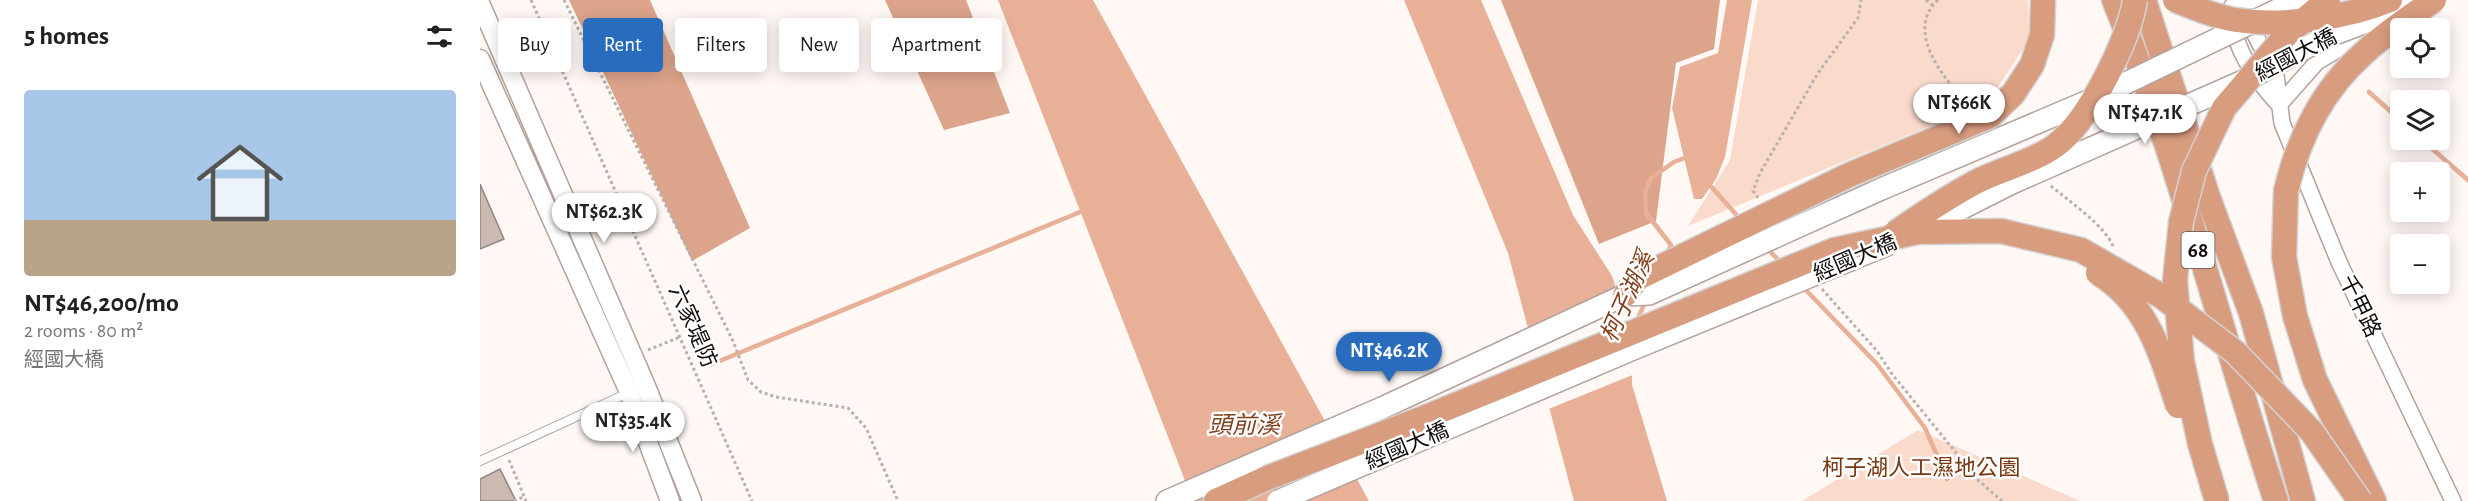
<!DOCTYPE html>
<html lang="en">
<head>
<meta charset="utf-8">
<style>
	body { margin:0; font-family:"Alegreya Sans","Noto Sans TC",sans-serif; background:#f2f2f2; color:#202124; height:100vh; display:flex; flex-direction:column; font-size:22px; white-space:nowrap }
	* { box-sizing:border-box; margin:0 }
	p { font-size:20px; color:#757577 }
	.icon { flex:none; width:33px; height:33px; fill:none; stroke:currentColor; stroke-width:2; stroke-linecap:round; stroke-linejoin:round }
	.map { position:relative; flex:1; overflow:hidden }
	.panel { display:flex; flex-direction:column; background:#fff; width:480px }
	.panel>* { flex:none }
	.guide { position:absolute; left:18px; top:18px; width:570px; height:54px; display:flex; gap:12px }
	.fabs { position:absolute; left:1910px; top:18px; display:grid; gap:12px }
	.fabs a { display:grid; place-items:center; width:60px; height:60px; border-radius:6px; background:#fff; box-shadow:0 3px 15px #0003; font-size:30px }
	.price { position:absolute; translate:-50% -51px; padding:0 14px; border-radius:21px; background:#fff; color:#222; font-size:20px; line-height:39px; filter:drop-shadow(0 2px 3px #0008) }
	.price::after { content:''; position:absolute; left:50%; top:36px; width:18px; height:14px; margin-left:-9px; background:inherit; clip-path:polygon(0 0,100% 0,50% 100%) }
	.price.on { background:#296bbd; color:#fff }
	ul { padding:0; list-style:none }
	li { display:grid; align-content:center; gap:12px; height:318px; padding:0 24px }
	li+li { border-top:2px solid #e0e0e0 }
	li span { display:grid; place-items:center; height:186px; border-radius:6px; color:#555 }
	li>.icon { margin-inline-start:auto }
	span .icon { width:108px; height:108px; fill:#fffc; stroke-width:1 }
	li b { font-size:26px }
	h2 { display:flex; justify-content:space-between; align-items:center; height:72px; padding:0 24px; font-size:26px }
	.pill { padding:0 21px; border-radius:6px; background:#fff; box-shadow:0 3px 15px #0003; font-size:21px; line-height:54px }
	.pill.on { background:#296bbd; color:#fff }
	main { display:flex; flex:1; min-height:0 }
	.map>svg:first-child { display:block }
</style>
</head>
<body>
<main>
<section class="panel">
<h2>5 homes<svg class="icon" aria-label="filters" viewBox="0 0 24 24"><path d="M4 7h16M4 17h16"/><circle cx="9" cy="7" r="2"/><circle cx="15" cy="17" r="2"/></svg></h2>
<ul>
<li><span style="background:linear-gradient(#a9c7e8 70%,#b9a48a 0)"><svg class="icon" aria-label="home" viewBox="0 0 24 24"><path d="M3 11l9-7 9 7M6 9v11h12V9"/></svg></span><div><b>NT$46,200/mo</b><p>2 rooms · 80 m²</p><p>經國大橋</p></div></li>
</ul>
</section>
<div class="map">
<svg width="1988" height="501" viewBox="0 0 1988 501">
	<rect width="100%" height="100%" fill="#fff8f5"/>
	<path fill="#fadacb" d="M1278,0H1548L1549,40L1508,102L1208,226L1250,160Z
		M1438,430L1600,501H1322Z"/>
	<path fill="#dca48b" d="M89,0H170L270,228L212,261Z
		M405,0H486L530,113L464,130Z
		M1021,0H1240L1234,49L1196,63L1176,221L1119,244Z"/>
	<path fill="#e8b097" d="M518,0H613L889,501H713Z
		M924,0H1001L1093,215L1132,276L1152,332V385L1187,501H1094L1028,253Z
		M1247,0H1272L1245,157L1236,179L1222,199H1214L1192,108L1200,67L1238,53Z"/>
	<path fill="#fff8f5" d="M1140,291L1155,332V374L1066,410L1046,332Z"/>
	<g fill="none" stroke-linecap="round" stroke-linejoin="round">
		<path stroke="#e8b097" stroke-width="4.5" d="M1889,92L1920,120
			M1942,140L1988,180
			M1227,182L1261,220
			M1287,248L1302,264
			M1187,254L1191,245L1166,213L1165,193L1171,178L1194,162L1210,156
			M1322,286L1397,364L1445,428L1467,479
			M1156,323L1166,300
			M230,365L605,210"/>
	</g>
	<path fill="#cabab2" stroke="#92837c" stroke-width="1.5" d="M0,184L24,239L0,249Z
		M20,469L36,501H0V479Z"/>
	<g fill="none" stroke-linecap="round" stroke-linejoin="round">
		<defs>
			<path id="service" d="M0,461L148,393"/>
			<path id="minor" d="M1752,6L1771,27L1796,75L1802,123L1859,262L1973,501
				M1752,6L1780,5L1791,0
				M1753,23C1756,53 1779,83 1799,105
				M1799,105L1837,62L1901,24"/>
			<path id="tertiary" d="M0,3L166,386L212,501
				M0,59L149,392L190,501"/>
			<path id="secondary" d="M687,501L902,408L1145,295"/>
			<path id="trunk" d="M1634,0C1700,162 1741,335 1796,501
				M1664,0L1728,197L1771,313L1823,501
				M1806,191L1804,257L1815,316L1835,380L1894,501
				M736,501L787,478"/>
		</defs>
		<use href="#service" stroke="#b2a29b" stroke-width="10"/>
		<use href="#minor" stroke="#b2a29b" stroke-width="18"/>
		<use href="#tertiary" stroke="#b2a29b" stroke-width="21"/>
		<use href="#secondary" stroke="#b2a29b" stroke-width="24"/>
		<use href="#trunk" stroke="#d4d3d3" stroke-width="27"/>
		<path stroke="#b7b1ae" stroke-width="3" stroke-dasharray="3 3" stroke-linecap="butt" d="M51,0L272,501
			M84,0L253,341L268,380L281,392L296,397L368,408L386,428L418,501
			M1446,0L1452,5
			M1458,0C1424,31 1464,80 1488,103
			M39,50L67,37
			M1571,186C1589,201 1624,225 1633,246
			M1278,198L1273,191L1280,173L1338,73L1378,18L1381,0
			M1342,289L1397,351L1412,374L1499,481L1522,501
			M168,350L200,337
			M29,460L46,501
			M34,501L45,496"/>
		<use href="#service" stroke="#fff" stroke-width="8"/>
		<use href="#minor" stroke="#fff" stroke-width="15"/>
		<use href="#tertiary" stroke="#fff" stroke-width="18"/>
		<use href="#secondary" stroke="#fff" stroke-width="21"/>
		<use href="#trunk" stroke="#d89c7f" stroke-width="24"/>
		<defs>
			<path id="secondary-bridge" d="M1437,231L1532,183L1770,78L1844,38L1944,0
				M1145,295L1169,294L1399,190L1613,99L1818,0
				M798,501L1153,349L1409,244"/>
			<path id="trunk-bridge" d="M1695,0C1714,8 1736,17 1756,20C1803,27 1867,18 1910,0
				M1806,191C1818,139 1843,89 1884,53C1905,33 1930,17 1954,0
				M1415,233C1441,215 1468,197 1496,182C1519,170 1555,161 1575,146C1608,122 1649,40 1655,0
				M1618,273C1668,303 1681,355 1698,406
				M1145,295L1158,278L1369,175L1510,116L1533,94L1552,65L1562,35L1563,0
				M787,478L941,419L1354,250L1438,232L1521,231L1601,250L1681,296L1755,352L1832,432L1880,501
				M1737,501L1720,444L1702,361L1695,280L1701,222L1714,171L1744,108L1808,33L1848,0"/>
		</defs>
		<use href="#secondary-bridge" stroke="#b2a29b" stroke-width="24" stroke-linecap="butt"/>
		<use href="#trunk-bridge" stroke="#d4d3d3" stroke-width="27" stroke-linecap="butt"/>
		<use href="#secondary-bridge" stroke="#fff" stroke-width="21"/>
		<use href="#trunk-bridge" stroke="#d89c7f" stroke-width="24"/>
	</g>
	<g text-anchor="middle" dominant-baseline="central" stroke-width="5" stroke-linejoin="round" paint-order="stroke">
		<rect fill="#fff" stroke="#595654" stroke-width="1.5" x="1701.5" y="232" width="33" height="36" rx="4.5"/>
		<g font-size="21" font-weight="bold" fill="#120d0b">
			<text x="1718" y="250">68</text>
		</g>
		<g font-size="22" fill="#120d0b" stroke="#fff">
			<text transform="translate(1816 55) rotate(-27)">經國大橋</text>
			<text transform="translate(1375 258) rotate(-23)">經國大橋</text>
			<text transform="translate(1880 306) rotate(64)">千甲路</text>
			<text transform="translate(213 326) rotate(66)">六家堤防</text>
			<text transform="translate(927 446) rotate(-23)">經國大橋</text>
		</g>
		<g font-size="22" fill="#783611" stroke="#fff">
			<text x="1441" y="468">柯子湖人工濕地公園</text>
		</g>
		<g font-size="24" font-style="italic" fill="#823f1c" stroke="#fff">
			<text transform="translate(1148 297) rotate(-66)">柯子湖溪</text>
			<text x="764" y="426">頭前溪</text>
		</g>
	</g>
</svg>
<div class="fabs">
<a><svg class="icon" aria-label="locate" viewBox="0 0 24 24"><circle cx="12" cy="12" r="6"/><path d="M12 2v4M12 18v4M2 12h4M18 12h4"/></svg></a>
<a><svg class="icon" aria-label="layers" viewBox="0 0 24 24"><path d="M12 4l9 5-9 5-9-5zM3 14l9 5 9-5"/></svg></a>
<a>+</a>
<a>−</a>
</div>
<b class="price" style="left:1479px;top:135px">NT$66K</b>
<b class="price" style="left:1665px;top:145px">NT$47.1K</b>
<b class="price" style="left:124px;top:244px">NT$62.3K</b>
<b class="price on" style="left:909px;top:383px">NT$46.2K</b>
<b class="price" style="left:153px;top:453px">NT$35.4K</b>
<div class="guide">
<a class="pill">Buy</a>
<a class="pill on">Rent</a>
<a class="pill">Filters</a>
<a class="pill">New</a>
<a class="pill">Apartment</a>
</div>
</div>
</main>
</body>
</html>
